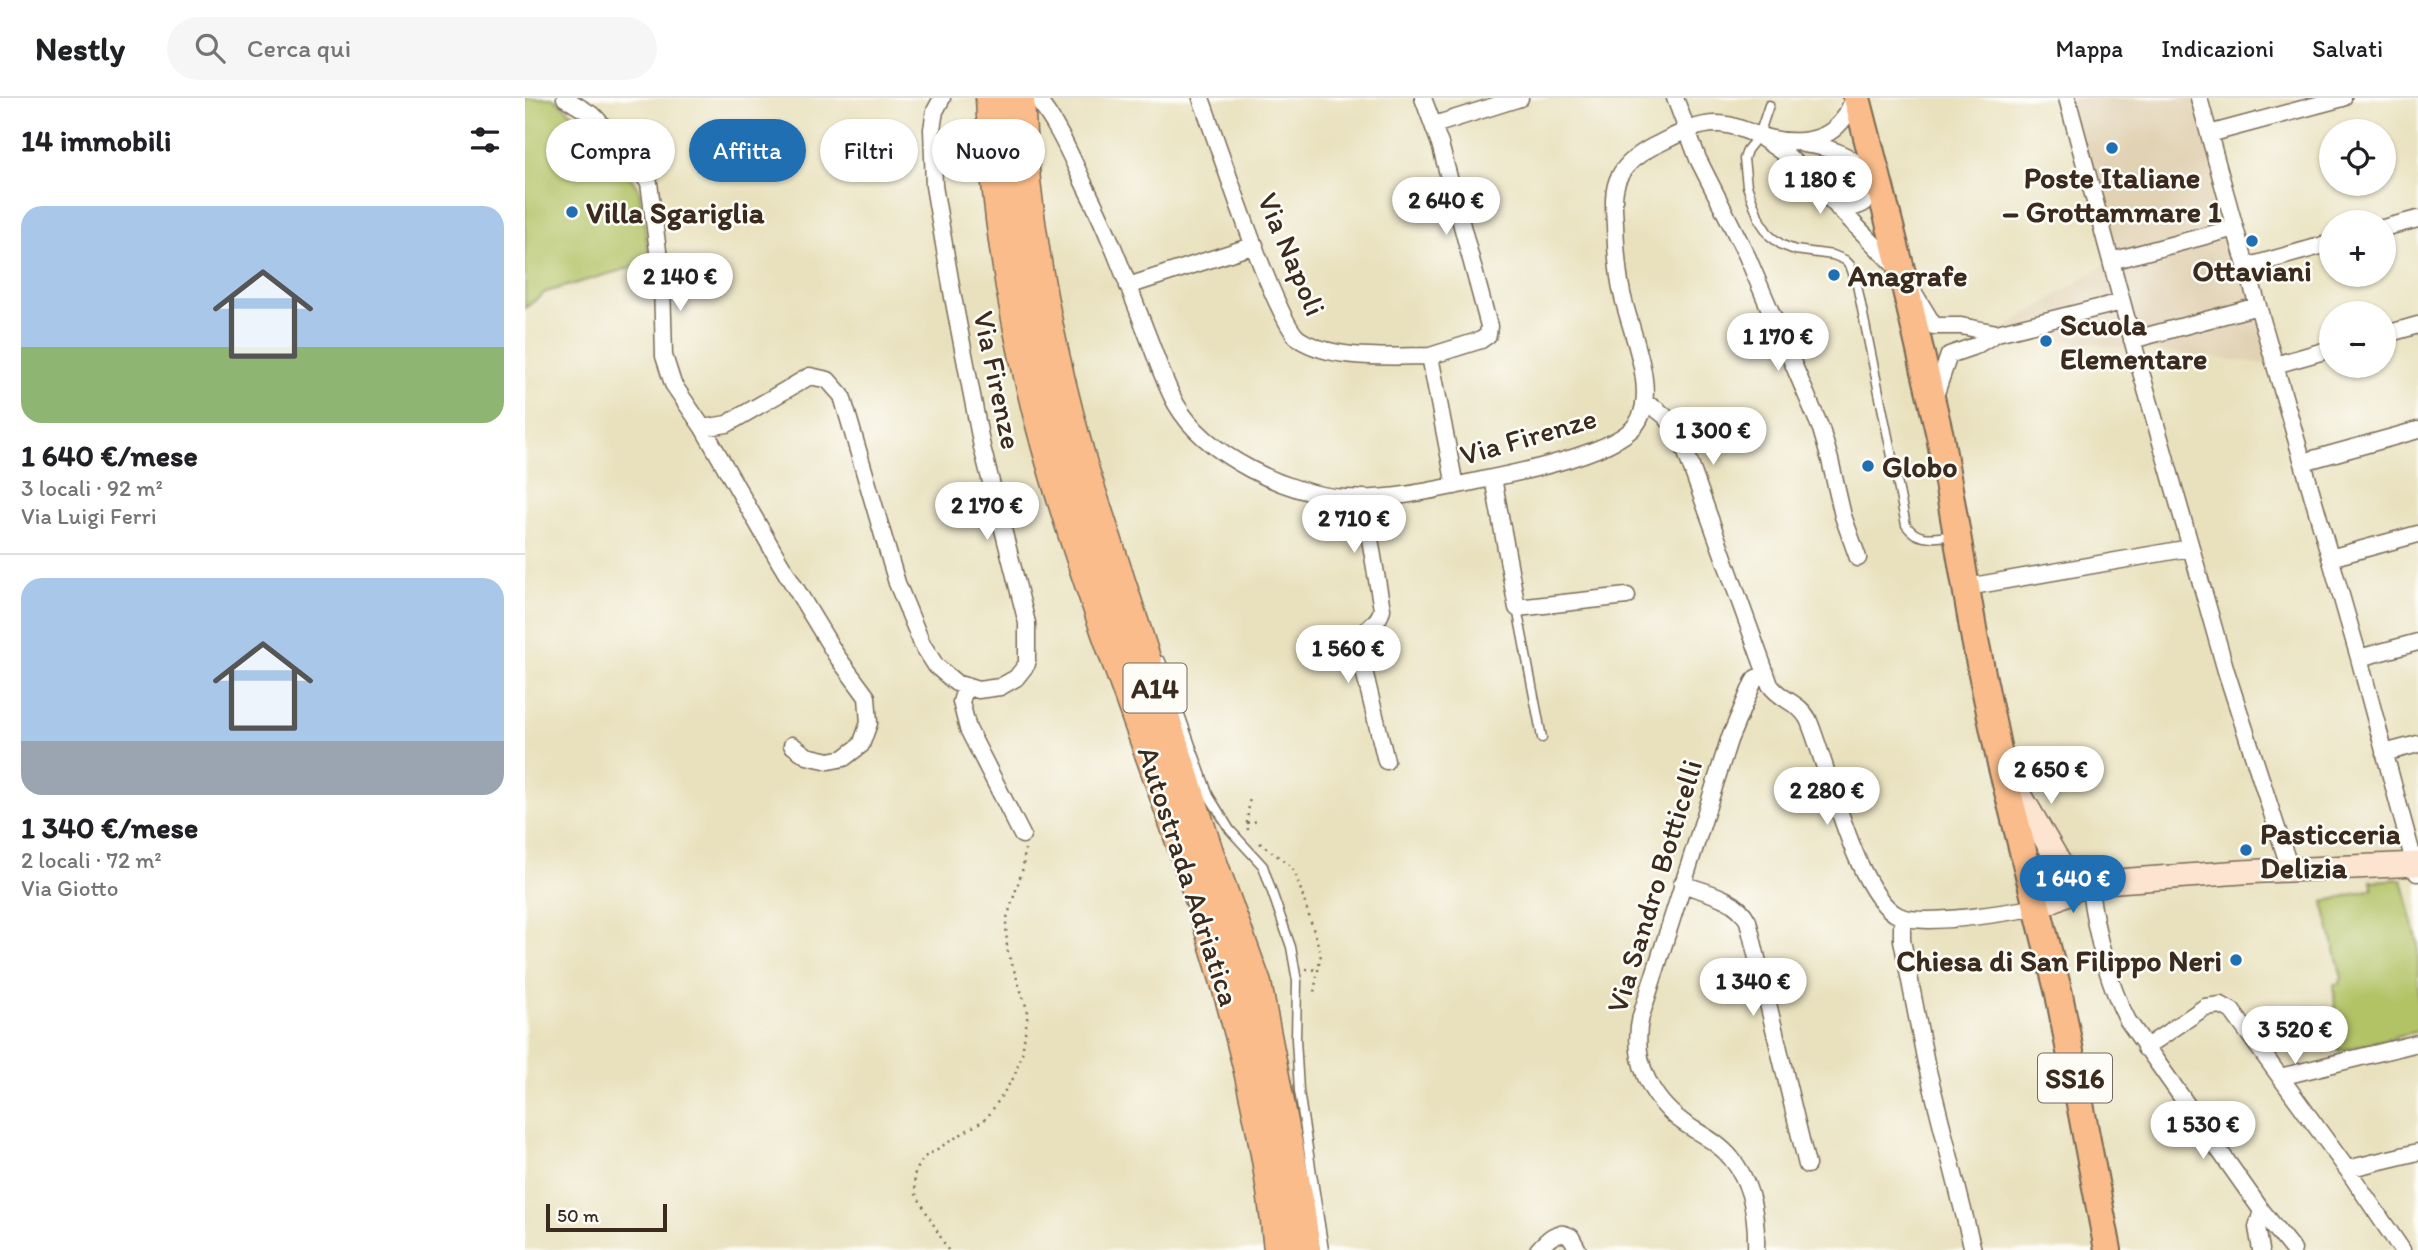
<!DOCTYPE html>
<html lang="it">
<head>
<meta charset="utf-8">
<style>
	body { margin:0; font-family:Itim,sans-serif; background:#f6f6f6; color:#202124; height:100vh; display:flex; flex-direction:column; font-size:26px; white-space:nowrap }
	* { box-sizing:border-box; margin:0 }
	p { font-size:23px; color:#757577 }
	.icon { flex:none; width:38px; height:38px; fill:none; stroke:currentColor; stroke-width:2; stroke-linecap:round; stroke-linejoin:round }
	.map { position:relative; flex:1; overflow:hidden }
	.details { display:flex; flex-direction:column; background:#fff; width:525px }
	.details>* { flex:none }
	.guide { position:absolute; left:21px; top:21px; width:665px; height:63px; display:flex; gap:14px }
	.buttons { position:absolute; left:1794px; top:21px; display:grid; gap:14px }
	.buttons a { display:grid; place-items:center; width:77px; height:77px; border-radius:50%; background:#fff; box-shadow:0 2px 5px #0004; font-size:35px }
	.scale { position:absolute; left:21px; bottom:18px; width:121px; box-sizing:border-box; padding-left:7px; border:4px solid #3b2a1e; border-top:0; font-size:19px; line-height:24px; white-space:nowrap; color:#3b2a1e; -webkit-text-stroke:5px #fdfcf7; paint-order:stroke }
	.price { position:absolute; translate:-50% -60px; padding:0 16px; border-radius:24px; background:#fff; color:#222; font-size:23px; line-height:46px; filter:drop-shadow(0 2px 4px #0008) }
	.price::after { content:''; position:absolute; left:50%; top:42px; width:21px; height:16px; margin-left:-10px; background:inherit; clip-path:polygon(0 0,100% 0,50% 100%) }
	.price.active { background:#1f6fb2; color:#fff }
	ul { padding:0; list-style:none }
	li { display:grid; align-content:center; gap:14px; height:371px; padding:0 21px }
	li+li { border-top:2px solid #e0e0e0 }
	li span { display:grid; place-items:center; height:217px; border-radius:21px; color:#555 }
	li>.icon { margin-inline-start:auto }
	span .icon { width:126px; height:126px; fill:#fffc; stroke-width:1 }
	li b { font-size:30px }
	h2 { display:flex; justify-content:space-between; align-items:center; height:84px; padding:0 21px; font-size:30px }
	.pill { padding:0 24px; border-radius:32px; background:#fff; box-shadow:0 2px 5px #0004; font-size:24px; line-height:63px }
	.pill.active { background:#1f6fb2; color:#fff }
	header { display:flex; align-items:center; gap:42px; box-sizing:border-box; height:98px; padding:0 35px; background:#fff; border-bottom:2px solid #e0e0e0 }
	header strong { font-size:33px }
	nav { display:flex; gap:38px; margin-inline-start:auto; font-size:24px }
	.search { width:490px; height:63px; background:#f6f6f6; display:flex; align-items:center; gap:18px; box-sizing:border-box; padding:0 24px; border-radius:38px; color:#757577; font-size:26px }
	main { display:flex; flex:1; min-height:0 }
	.map>svg:first-child { display:block }
</style>
</head>
<body>
<header>
<strong>Nestly</strong>
<div class="search"><svg class="icon" aria-label="search" viewBox="0 0 24 24"><circle cx="10" cy="10" r="6"/><path d="M15 15l6 6"/></svg>Cerca qui</div>
<nav><a>Mappa</a><a>Indicazioni</a><a>Salvati</a></nav>
</header>
<main>
<section class="details">
<h2>14 immobili<svg class="icon" aria-label="filters" viewBox="0 0 24 24"><path d="M4 7h16M4 17h16"/><circle cx="9" cy="7" r="2"/><circle cx="15" cy="17" r="2"/></svg></h2>
<ul>
<li><span style="background:linear-gradient(#a9c7e8 65%,#8fb573 0)"><svg class="icon" aria-label="home" viewBox="0 0 24 24"><path d="M3 11l9-7 9 7M6 9v11h12V9"/></svg></span><div><b>1 640 €/mese</b><p>3 locali · 92 m²</p><p>Via Luigi Ferri</p></div></li>
<li><span style="background:linear-gradient(#a9c7e8 75%,#9aa5b1 0)"><svg class="icon" aria-label="home" viewBox="0 0 24 24"><path d="M3 11l9-7 9 7M6 9v11h12V9"/></svg></span><div><b>1 340 €/mese</b><p>2 locali · 72 m²</p><p>Via Giotto</p></div></li>
</ul>
</section>
<div class="map">
<svg width="1893" height="1152" viewBox="0 0 1893 1152">
	<rect width="100%" height="100%" fill="#fdfcf7"/>
	<filter id="ink" filterUnits="userSpaceOnUse"><feTurbulence type="fractalNoise" baseFrequency=".0143" numOctaves="2"/><feDisplacementMap in="SourceGraphic" scale="14" xChannelSelector="R" yChannelSelector="G"/><feConvolveMatrix kernelMatrix="1 2 1 2 8 2 1 2 1" color-interpolation-filters="sRGB"/></filter>
	<filter id="wash" filterUnits="userSpaceOnUse"><feTurbulence type="fractalNoise" baseFrequency=".00686" numOctaves="4" result="noise"/><feDisplacementMap in="SourceGraphic" scale="28" xChannelSelector="R" yChannelSelector="G"/><feGaussianBlur stdDeviation="1.57" result="paint"/><feColorMatrix in="noise" values="0 0 0 0 0 0 0 0 0 0 0 0 0 0 0 0 0 1.4 0 .05"/><feComposite in="paint" operator="in"/></filter>
	<g filter="url(#wash)">
		<rect width="100%" height="100%" fill="#e9e1be"/>
		<path fill="#e1d2b4" d="M1535,0H1674L1750,267L1472,235L1586,163Z"/>
		<path fill="#b2c366" stroke="#767642" stroke-width="2" d="M0,0H29L82,45L114,92L125,164L21,194L0,210Z
			M1877,781L1893,846V933L1814,953L1811,947L1809,886H1814L1817,880L1798,804L1848,791L1846,783Z"/>
	</g>
	<g filter="url(#ink)">
		<g fill="none" stroke-linecap="round" stroke-linejoin="round">
			<defs>
				<path id="lane" d="M1244,7L1234,37L1222,52L1219,61L1222,88L1235,123L1245,138L1257,147L1270,152L1308,157L1320,162L1325,167L1332,187L1381,427C1393,445 1411,439 1430,437
					M992,510L1017,640
					M636,563L684,698L705,732L738,768L766,849L772,883L771,941L774,993L799,1152"/>
				<path id="street" d="M40,0L69,18L99,51L124,85L137,183L139,258L148,286L178,330L202,326L285,278L303,282L317,298L372,485L397,546L411,568L431,585L453,592L475,589L491,580L502,566V525L457,349L428,199L409,88L407,31L410,13L417,0
					M511,0C533,26 546,59 561,90C585,137 603,187 622,236C631,259 639,284 651,306C680,357 763,397 820,400C864,403 914,391 957,382C992,375 1098,354 1114,322C1132,289 1104,230 1097,195C1092,173 1091,150 1090,127C1089,111 1087,93 1094,79C1102,63 1120,52 1135,45C1153,36 1173,25 1194,26C1208,26 1220,33 1233,37C1260,46 1296,48 1316,24C1322,18 1325,8 1329,0
					M676,0C690,38 751,225 774,241C808,263 866,258 905,258L930,388
					M898,0L915,46L964,228L963,237L956,242L905,258
					M1150,0L1173,61L1222,158L1296,331L1305,362L1318,418L1333,460
					M1542,0L1586,163
					M1674,0L1710,130
					M909,27L995,0
					M1684,36L1818,0
					M1238,41L1264,59L1373,171
					M1278,46C1316,50 1330,61 1355,89C1342,105 1335,111 1313,110
					M1858,130L1893,121
					M1721,169L1806,145
					M603,188L730,147
					M1389,195L1409,228H1436L1472,235
					M1733,208L1834,560L1892,775
					M1858,237L1893,227
					M1607,242L1733,208L1710,130L1586,163L1616,274L1701,573L1765,771
					M1750,267L1806,251
					M1409,301L1424,257L1450,248L1472,235L1597,204
					M1119,305C1142,314 1149,328 1159,349L1245,587C1256,603 1274,604 1283,621C1303,667 1331,798 1374,818C1398,829 1485,814 1513,809
					M178,330L254,463L311,557L342,599L344,625L336,647L319,660L304,663L282,658L267,647
					M1778,364L1893,332
					M968,380L992,510L1102,498
					M838,400L857,511C854,528 836,530 833,548L861,663
					M1805,460L1893,436
					M1442,489L1665,450
					M1834,560L1893,544
					M441,588L436,604L443,631L497,737
					M1859,655L1893,646
					M1564,785C1570,829 1582,884 1603,923L1737,1113L1768,1152
					M1157,786C1180,794 1212,800 1223,823L1282,1067
					M1377,819V842L1401,965L1448,1152
					M1620,950L1680,909L1696,907L1707,913L1822,1071L1877,1152
					M1755,979L1893,945
					M1822,1071L1893,1054
					M1013,1152C1022,1142 1032,1130 1046,1139L1053,1152
					M1231,1152C1232,1121 1227,1085 1206,1060C1194,1045 1175,1036 1159,1025C1124,1000 1106,960 1116,918L1204,642L1228,585L1231,580L1240,576
					M1736,1152L1732,1129L1737,1113"/>
				<path id="secondary" d="M1486,681L1535,766L1547,778L1564,785
					M1508,785L1547,778
					M1513,809L1564,785L1717,774L1893,766"/>
				<path id="primary" d="M1332,0L1377,175L1415,338L1450,542L1475,662L1534,896L1583,1152"/>
				<path id="highway" d="M466,0C471,127 494,255 530,377C607,635 729,881 754,1152
					M494,0C499,125 523,249 558,370L683,754L731,886L773,1102L780,1152"/>
			</defs>
			<use href="#lane" stroke="#786a56" stroke-width="11"/>
			<use href="#street" stroke="#786a56" stroke-width="19"/>
			<use href="#secondary" stroke="#786a56" stroke-width="26"/>
			<use href="#primary" stroke="#786a56" stroke-width="30"/>
			<use href="#highway" stroke="#786a56" stroke-width="33"/>
			<path stroke="#786a56" stroke-width="2.5" stroke-dasharray="2 5" stroke-linecap="butt" d="M1342,185L1356,181
				M722,725L733,723
				M723,732L722,725L725,698
				M735,745L767,769L772,780L796,856L789,894
				M781,871L794,872
				M423,1152L391,1096L389,1077L398,1060L462,1020L489,979L497,956L503,914L482,851L481,823L498,770L500,751"/>
			<use href="#lane" stroke="#fff" stroke-width="8"/>
			<use href="#street" stroke="#fff" stroke-width="16"/>
			<use href="#secondary" stroke="#fde4d0" stroke-width="23"/>
			<use href="#primary" stroke="#f9bc8a" stroke-width="26"/>
			<use href="#highway" stroke="#f9bc8a" stroke-width="30"/>
		</g>
	</g>
	<g fill="#1f6fb2" stroke="#fdfcf7" stroke-width="2.5">
		<circle cx="1587" cy="50" r="7"/>
		<circle cx="47" cy="114" r="7"/>
		<circle cx="1727" cy="143" r="7"/>
		<circle cx="1309" cy="177" r="7"/>
		<circle cx="1521" cy="243" r="7"/>
		<circle cx="1343" cy="368" r="7"/>
		<circle cx="1721" cy="752" r="7"/>
		<circle cx="1711" cy="862" r="7"/>
	</g>
	<g text-anchor="middle" dominant-baseline="central" stroke-width="5" stroke-linejoin="round" paint-order="stroke">
		<g fill="#fdfcf7" stroke="#75695f" stroke-width="2">
			<rect x="598.5" y="565.5" width="63" height="49" rx="5"/>
			<rect x="1513" y="955.5" width="74" height="49" rx="5"/>
		</g>
		<g font-size="28" font-weight="bold" fill="#3b2a1e">
			<text x="630" y="590">A14</text>
			<text x="1550" y="980">SS16</text>
		</g>
		<g font-size="30" font-weight="bold" fill="#3b2a1e" stroke="#fdfcf7" text-anchor="start">
			<text x="1587" y="79" text-anchor="middle">Poste Italiane<tspan x="1587" dy="34">– Grottammare 1</tspan></text>
			<text x="61" y="114">Villa Sgariglia</text>
			<text x="1727" y="172" text-anchor="middle">Ottaviani</text>
			<text x="1323" y="177">Anagrafe</text>
			<text x="1535" y="226">Scuola<tspan x="1535" dy="34">Elementare</tspan></text>
			<text x="1357" y="368">Globo</text>
			<text x="1735" y="735">Pasticceria<tspan x="1735" dy="34">Delizia</tspan></text>
			<text x="1697" y="862" text-anchor="end">Chiesa di San Filippo Neri</text>
		</g>
		<g font-size="30" fill="#3b2a1e" stroke="#fdfcf7">
			<text transform="translate(767 156) rotate(67)">Via Napoli</text>
			<text transform="translate(473 282) rotate(78)">Via Firenze</text>
			<text transform="translate(1003 338) rotate(-16)">Via Firenze</text>
			<text transform="translate(664 778) rotate(72)">Autostrada Adriatica</text>
			<text transform="translate(1129 788) rotate(-73)">Via Sandro Botticelli</text>
		</g>
	</g>
</svg>
<div class="buttons">
<a><svg class="icon" aria-label="locate" viewBox="0 0 24 24"><circle cx="12" cy="12" r="6"/><path d="M12 2v4M12 18v4M2 12h4M18 12h4"/></svg></a>
<a>+</a>
<a>−</a>
</div>
<div class="scale">50 m</div>
<b class="price" style="left:1295px;top:118px">1 180 €</b>
<b class="price" style="left:921px;top:139px">2 640 €</b>
<b class="price" style="left:155px;top:215px">2 140 €</b>
<b class="price" style="left:1253px;top:275px">1 170 €</b>
<b class="price" style="left:1188px;top:369px">1 300 €</b>
<b class="price" style="left:462px;top:444px">2 170 €</b>
<b class="price" style="left:829px;top:457px">2 710 €</b>
<b class="price" style="left:823px;top:587px">1 560 €</b>
<b class="price" style="left:1526px;top:708px">2 650 €</b>
<b class="price" style="left:1302px;top:729px">2 280 €</b>
<b class="price active" style="left:1548px;top:817px">1 640 €</b>
<b class="price" style="left:1228px;top:920px">1 340 €</b>
<b class="price" style="left:1770px;top:968px">3 520 €</b>
<b class="price" style="left:1678px;top:1063px">1 530 €</b>
<div class="guide">
<a class="pill">Compra</a>
<a class="pill active">Affitta</a>
<a class="pill">Filtri</a>
<a class="pill">Nuovo</a>
</div>
</div>
</main>
</body>
</html>
